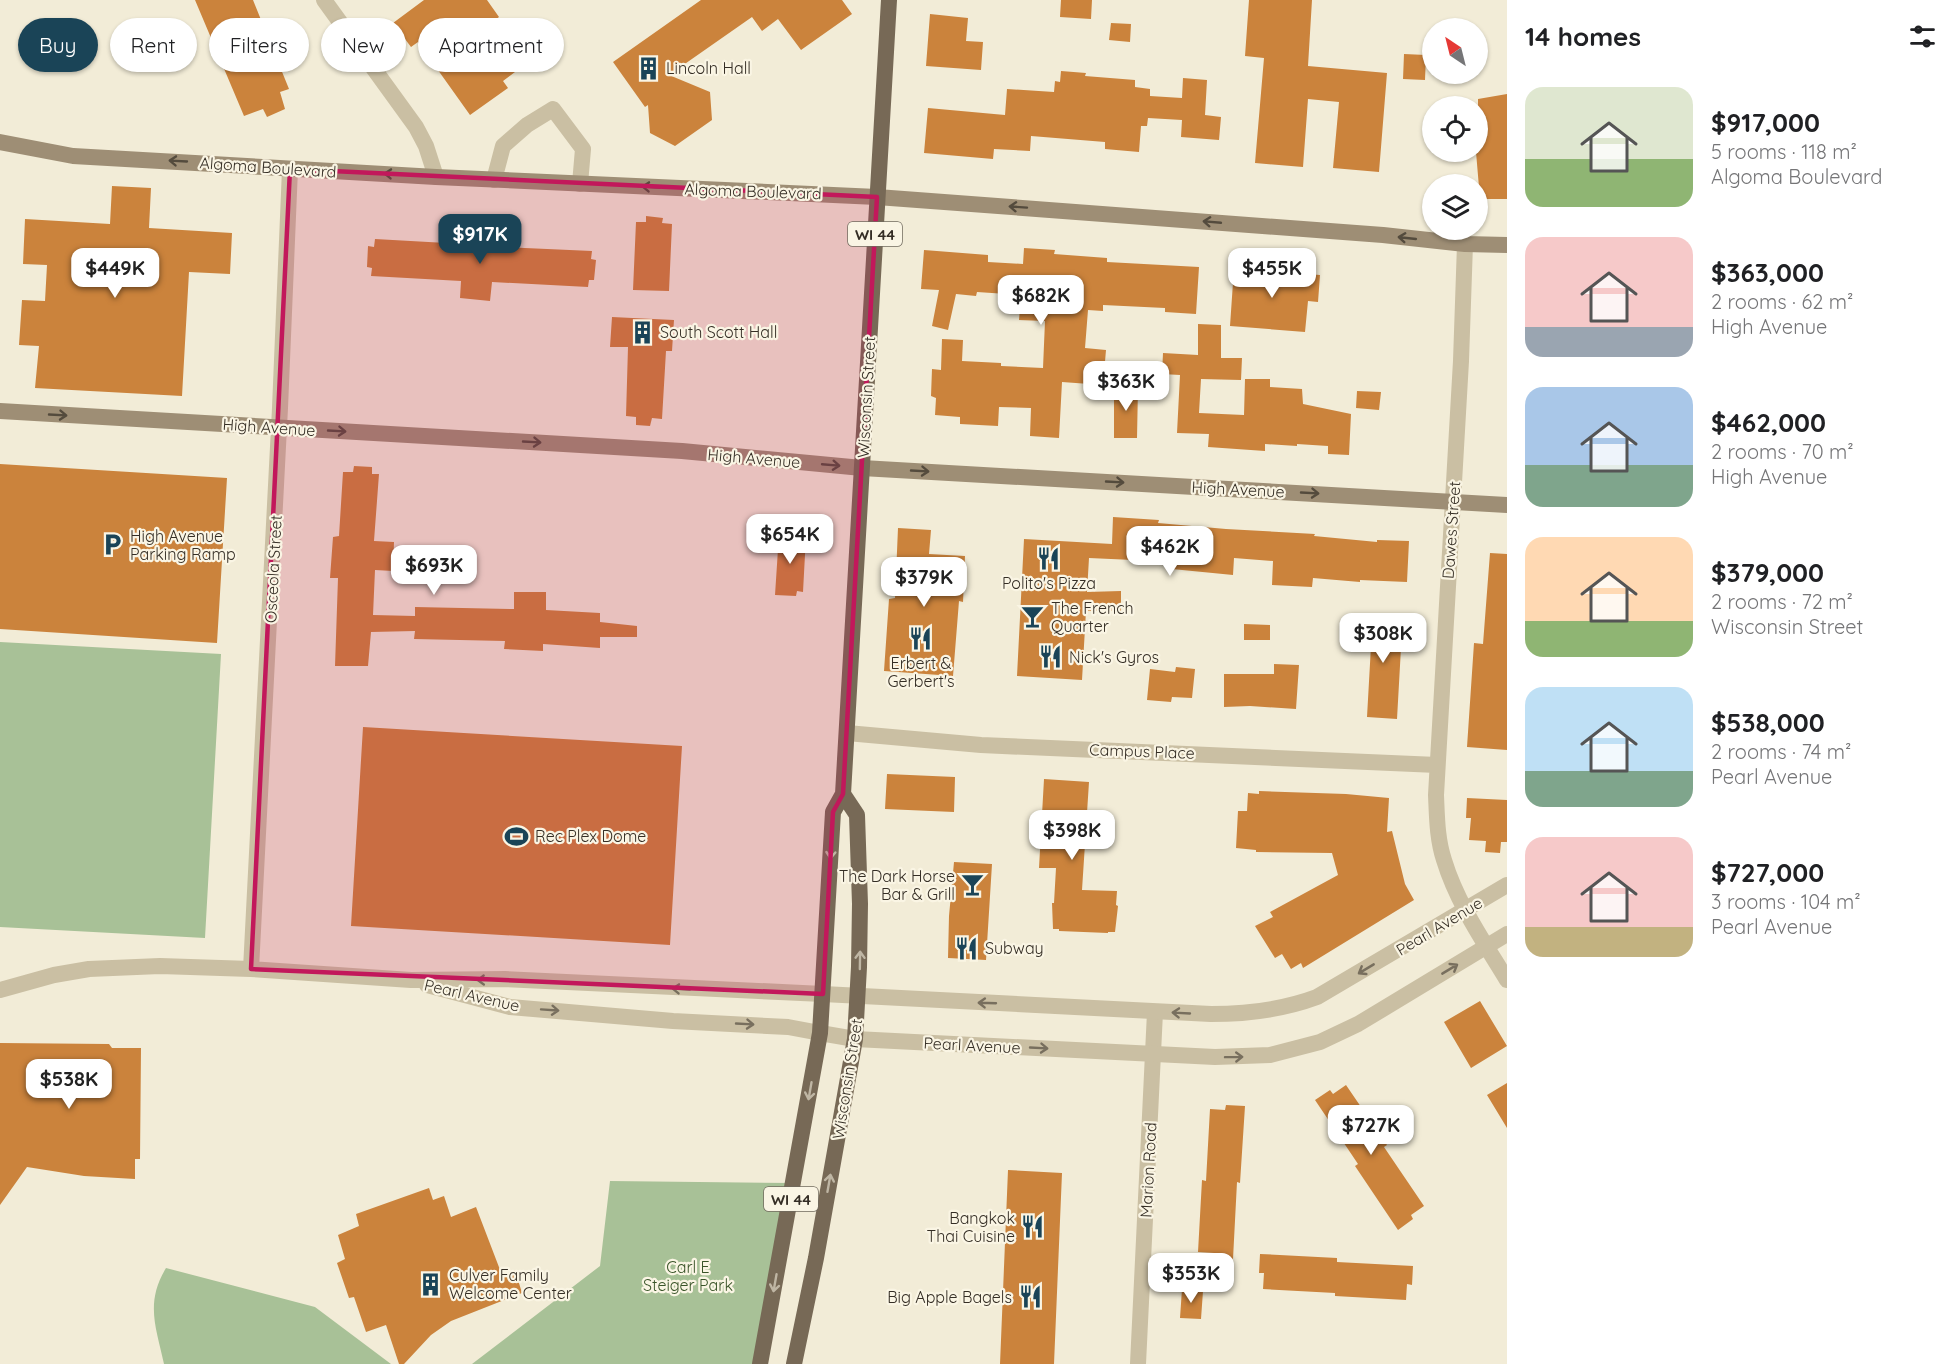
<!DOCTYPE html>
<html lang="en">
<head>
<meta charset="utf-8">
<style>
	body { margin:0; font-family:Quicksand,sans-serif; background:#f2f2f2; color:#202124; height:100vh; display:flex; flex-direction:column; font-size:22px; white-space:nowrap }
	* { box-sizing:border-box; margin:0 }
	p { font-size:20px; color:#757577 }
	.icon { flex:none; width:33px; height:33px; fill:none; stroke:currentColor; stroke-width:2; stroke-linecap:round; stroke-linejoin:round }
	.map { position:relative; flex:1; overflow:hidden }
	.sheet { display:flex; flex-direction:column; background:#fff; width:450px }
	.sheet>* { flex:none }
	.banner { position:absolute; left:18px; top:18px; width:570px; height:54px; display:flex; gap:12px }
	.needle { width:39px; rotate:325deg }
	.buttons { position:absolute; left:1422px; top:18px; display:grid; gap:12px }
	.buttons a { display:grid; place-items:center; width:66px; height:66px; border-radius:50%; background:#fff; box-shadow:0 2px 4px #0004; font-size:30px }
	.price { position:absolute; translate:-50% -51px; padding:0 14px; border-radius:12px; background:#fff; color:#222; font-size:20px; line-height:39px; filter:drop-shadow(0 2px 3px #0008) }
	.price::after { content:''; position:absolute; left:50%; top:36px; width:18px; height:14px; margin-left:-9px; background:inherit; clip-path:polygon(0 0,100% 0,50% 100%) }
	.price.current { background:#1a4457; color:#fff }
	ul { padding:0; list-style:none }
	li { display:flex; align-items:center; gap:18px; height:150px; padding:0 18px }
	li span { display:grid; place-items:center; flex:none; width:168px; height:120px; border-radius:18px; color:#555 }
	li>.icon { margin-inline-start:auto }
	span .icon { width:72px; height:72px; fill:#fffc; stroke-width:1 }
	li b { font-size:26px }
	h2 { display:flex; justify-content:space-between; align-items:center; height:72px; padding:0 18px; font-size:26px }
	.pill { padding:0 21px; border-radius:27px; background:#fff; box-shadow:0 2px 4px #0004; font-size:21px; line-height:54px }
	.pill.current { background:#1a4457; color:#fff }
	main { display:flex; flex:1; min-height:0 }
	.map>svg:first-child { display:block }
</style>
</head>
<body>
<main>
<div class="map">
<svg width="1507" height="1364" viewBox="0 0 1507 1364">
	<rect width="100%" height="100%" fill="#f2ecd7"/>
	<path fill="#a8c197" d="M0,642L221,654L205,938L0,927Z
		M610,1181L794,1183L760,1364H472L600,1266Z
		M166,1268L315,1307L391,1364H164C156,1327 145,1303 166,1268Z"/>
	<path fill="#cb833c" d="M195,0H253L289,89L280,92L285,109L267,117L263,109L244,116Z
		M424,0H487L499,17L461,45L480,71L503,55L515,72L503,81L508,88L470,115L418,42L411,47L393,23Z
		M701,0H842L852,14L801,50L778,19L762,31L752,17L669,75L710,92L712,120L675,146L650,133L648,105L645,107L613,62Z
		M1061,0H1092L1091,19L1060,17Z
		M1249,0H1312L1308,66L1387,73L1379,172L1333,168L1339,102L1308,99L1303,167L1255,163L1264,58L1245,56Z
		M930,14L968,18L966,41L983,42L981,70L926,66Z
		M1111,23L1131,24L1130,42L1109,40Z
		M1404,54L1426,55L1425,80L1403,79Z
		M1061,71L1086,73L1085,76L1135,80V87L1150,89V96L1182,98L1183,78L1207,80L1205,115L1221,117L1219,140L1181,137L1182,120L1148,118L1147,126H1141L1139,152L1105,149V142L1031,136L1030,151L994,149L993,159L924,153L928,108L1005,115L1007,89L1054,92L1055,81L1060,82Z
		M1507,94V199H1480L1476,152H1478V99Z
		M112,186L151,188L149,228L232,233L230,274L189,272L182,396L35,388L39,346L19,345L22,300L45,301L47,265L23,264L25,219L110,224Z
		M646,216L663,218L662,223L672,224L669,291L633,290L636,222H646Z
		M375,239L464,244L465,239L503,242V247L592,251L591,259L596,260L594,280H589L588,287L492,282L490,301L460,298L461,281L371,276L372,268L367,267L368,246L374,247Z
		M1024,248L1055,250L1054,254L1107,258V262L1199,267L1196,314L1165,312V308L1103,305V311L1088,310L1085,348L1106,350L1103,385L1062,382L1059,438L1030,436L1031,408L999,407L998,426L960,424V417L935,415L936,398L931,396L932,369L941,370L942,339L963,340L962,361L1001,363V366L1043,368L1045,321L1019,320L1021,295L977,292L976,296L956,294L948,330L932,326L939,290L921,289L924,250L988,255V262L1023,264Z
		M1234,268L1320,275L1318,302L1308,301L1305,332L1230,326Z
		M612,317L674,320L672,351H666L662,419L652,418L650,426L636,425V417L626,416L628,347H610Z
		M1198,324L1221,325V358H1242L1241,380L1201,379L1199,413L1244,415L1245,379H1270V387L1302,389L1303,404L1351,414L1349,455L1328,454V446L1297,444V446L1265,444V451L1208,447L1209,434L1177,433L1180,375L1162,374L1163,353L1198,355Z
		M1114,387H1138L1137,438H1114Z
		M1357,391L1381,392L1379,410L1356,408Z
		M0,464L227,478L217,643L0,629Z
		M354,466L372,467V474H379L374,541L394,542L393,571L375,570L373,615L415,616V607L514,609V592H546V610L600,613V622L637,626V637H600V648L543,644V651L504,649L505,641L414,639L415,631L371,632L368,666H335L338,578H330L333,537L339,536L343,472H353Z
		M1113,517L1159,520L1158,523L1226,529L1315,534L1314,536L1377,542V540L1409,541L1407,582L1360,580V582L1313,578L1312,587L1272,585L1273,561L1234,558L1233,575L1172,569L1173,554L1133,552V560L1089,558L1087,592L1121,591V611H1086L1082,680L1017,676L1024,539L1112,544Z
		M898,528L931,530L929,554L965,556L963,602L959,601L953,676L884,671L889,599L895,598Z
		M779,534L806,536L803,592L797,591L796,596L775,595Z
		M1490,553L1507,554V750L1467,747L1474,643L1483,644Z
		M1368,613L1398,615L1397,630H1402L1397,719L1367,717L1371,646L1354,645L1355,630L1367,631Z
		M1244,624L1270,625V640H1244Z
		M1274,664L1299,665L1296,709L1250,706L1224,707V674H1274Z
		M1176,667L1195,669L1192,698L1172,697L1171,702L1147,700L1150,669L1175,672Z
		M363,727L682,746L670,945L351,926Z
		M887,774L955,777L954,812L885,809Z
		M1044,779L1089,782L1082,890L1117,891L1116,905L1118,906L1115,932H1108V933L1059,931V929H1053L1052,903H1054L1056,868H1039Z
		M1259,791L1346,794L1389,798L1387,832L1392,831L1405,884L1414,900L1303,968L1301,963L1291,969L1282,954L1275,958L1255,926L1273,917L1270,912L1338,875L1332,853L1256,852V850L1236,848L1238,811H1247L1248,793L1259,794Z
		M1467,798L1507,800V842H1501L1500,853L1485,852L1486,841L1469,840L1471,818H1466Z
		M954,862L992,864L986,960L948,958L949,916Z
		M1480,1001L1507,1046L1471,1068L1444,1022Z
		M0,1043L109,1044L112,1048H141L140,1159H135V1179L84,1176L27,1167L0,1205Z
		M1507,1083V1128L1487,1095Z
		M1346,1085L1387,1145L1384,1147L1424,1206L1411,1215L1413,1219L1398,1230L1355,1166L1358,1164L1315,1100L1330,1090L1333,1094Z
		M1226,1105L1245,1106L1240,1183L1237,1182L1233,1259L1214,1258V1253L1198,1252L1202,1180L1206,1181L1210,1109L1225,1110Z
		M1008,1170L1062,1173L1054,1364H1000Z
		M429,1188L433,1200L444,1196L451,1217L476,1207L502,1275L515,1270L522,1293L451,1321L431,1335L404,1364H399L386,1325L366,1332L354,1297L349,1298L337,1263L345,1259L338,1235L359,1226L356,1214Z
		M1260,1254L1337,1258V1262L1413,1266L1412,1285L1407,1284L1406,1300L1335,1296V1293L1263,1289L1264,1273H1259Z
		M1182,1289L1203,1291L1201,1319L1180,1318Z"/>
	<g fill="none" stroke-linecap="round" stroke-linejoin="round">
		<path stroke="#cabfa3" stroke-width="16" d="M494,180L503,146L527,125L553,109L583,149L580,184
			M1465,244L1461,361L1436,795C1437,817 1437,839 1444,860C1457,903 1484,942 1507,980
			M847,733L981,745L1437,765
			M251,969L280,408L290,169
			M427,985L510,1007L673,1021L788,1027L820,1033
			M0,990L54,975L89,969L160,966L251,969L411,980L505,979L823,994
			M1138,1364L1155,1012"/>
		<path stroke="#cabfa3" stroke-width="16" d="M324,0L416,127L426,146L436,177
			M823,994L1211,1014C1249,1014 1282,1010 1317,997L1507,885
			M820,1033L855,1039L1215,1057L1270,1055L1320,1042L1358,1024L1507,934"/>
		<path stroke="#9e8e75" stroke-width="16" d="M0,142L73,156L436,177L877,197L1383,235L1465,244L1507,245
			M0,411L682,451L862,468L1507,505"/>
		<path stroke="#776956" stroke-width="16" d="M760,1364L820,1033L833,812L843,794L889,0
			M794,1364L816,1258L855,1039L859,967L860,904L857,815L843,794"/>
	</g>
	<defs><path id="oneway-shaft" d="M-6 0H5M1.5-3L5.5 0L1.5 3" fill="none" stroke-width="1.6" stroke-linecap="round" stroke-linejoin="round" transform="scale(1.5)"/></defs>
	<g stroke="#544b3d">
		<use href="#oneway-shaft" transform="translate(178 161) rotate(-177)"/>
		<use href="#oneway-shaft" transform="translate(393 174) rotate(-177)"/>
		<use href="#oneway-shaft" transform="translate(651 187) rotate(-177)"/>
		<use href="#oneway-shaft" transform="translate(1018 207) rotate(-176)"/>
		<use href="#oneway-shaft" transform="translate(1212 222) rotate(-175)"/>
		<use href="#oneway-shaft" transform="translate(1407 238) rotate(-174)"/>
		<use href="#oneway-shaft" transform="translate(58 415) rotate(3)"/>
		<use href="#oneway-shaft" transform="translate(337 431) rotate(3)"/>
		<use href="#oneway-shaft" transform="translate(532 442) rotate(3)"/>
		<use href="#oneway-shaft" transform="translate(831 465) rotate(5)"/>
		<use href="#oneway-shaft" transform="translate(920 471) rotate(3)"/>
		<use href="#oneway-shaft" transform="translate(1115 482) rotate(3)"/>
		<use href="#oneway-shaft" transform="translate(1310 493) rotate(3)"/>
	</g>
	<g stroke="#bfb6a4">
		<use href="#oneway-shaft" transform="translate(831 850) rotate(93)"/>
		<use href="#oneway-shaft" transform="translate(860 960) rotate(-89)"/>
		<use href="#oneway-shaft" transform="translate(810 1091) rotate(100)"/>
		<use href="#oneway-shaft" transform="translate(829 1183) rotate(-80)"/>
		<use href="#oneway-shaft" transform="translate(775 1283) rotate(100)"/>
	</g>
	<g stroke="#786f5e">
		<use href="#oneway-shaft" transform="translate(1366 969) rotate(149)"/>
		<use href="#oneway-shaft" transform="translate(1450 969) rotate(-31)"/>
		<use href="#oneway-shaft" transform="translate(486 980) rotate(179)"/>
		<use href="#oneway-shaft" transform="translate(681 989) rotate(-177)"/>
		<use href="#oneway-shaft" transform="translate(987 1003) rotate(-178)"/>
		<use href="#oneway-shaft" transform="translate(550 1010) rotate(4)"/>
		<use href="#oneway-shaft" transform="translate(1181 1013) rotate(-177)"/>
		<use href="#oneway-shaft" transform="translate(745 1024) rotate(3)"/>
		<use href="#oneway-shaft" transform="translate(1039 1048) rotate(3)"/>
		<use href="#oneway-shaft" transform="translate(1234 1057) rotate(-1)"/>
	</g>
	<path fill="#c2185b" fill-opacity="0.2" stroke="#c2185b" stroke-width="4.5" stroke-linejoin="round" d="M290,169L877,197L843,794L833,812L823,994L251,969Z"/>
	<defs>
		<symbol id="building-bare" viewBox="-9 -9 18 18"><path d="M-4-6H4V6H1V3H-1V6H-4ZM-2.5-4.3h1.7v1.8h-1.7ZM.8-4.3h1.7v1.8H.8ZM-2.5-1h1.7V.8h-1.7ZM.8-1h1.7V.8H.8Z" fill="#1a4457" stroke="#faf5e4" stroke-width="2.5" paint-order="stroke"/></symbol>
		<symbol id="parking-bare" viewBox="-9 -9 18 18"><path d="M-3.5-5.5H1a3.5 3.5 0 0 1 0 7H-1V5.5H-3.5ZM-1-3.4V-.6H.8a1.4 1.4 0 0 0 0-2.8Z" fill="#1a4457" stroke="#faf5e4" stroke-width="2.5" paint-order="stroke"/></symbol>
		<symbol id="restaurant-bare" viewBox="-9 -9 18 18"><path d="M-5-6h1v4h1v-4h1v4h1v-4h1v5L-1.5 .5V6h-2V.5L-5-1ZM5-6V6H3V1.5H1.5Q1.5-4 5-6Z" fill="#1a4457" stroke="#faf5e4" stroke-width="2.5" paint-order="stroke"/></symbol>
		<symbol id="bar-bare" viewBox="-9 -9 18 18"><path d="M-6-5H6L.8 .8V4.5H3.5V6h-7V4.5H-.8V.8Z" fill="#1a4457" stroke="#faf5e4" stroke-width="2.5" paint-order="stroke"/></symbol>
		<symbol id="stadium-bare" viewBox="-9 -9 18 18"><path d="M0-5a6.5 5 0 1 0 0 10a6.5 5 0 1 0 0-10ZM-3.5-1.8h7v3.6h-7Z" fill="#1a4457" stroke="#faf5e4" stroke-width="2.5" paint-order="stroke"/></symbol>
	</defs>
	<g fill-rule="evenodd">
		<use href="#building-bare" x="632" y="52" width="33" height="33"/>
		<use href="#building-bare" x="626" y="316" width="33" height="33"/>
		<use href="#parking-bare" x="96" y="528" width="33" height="33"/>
		<use href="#restaurant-bare" x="1032" y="542" width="33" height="33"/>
		<use href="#bar-bare" x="1016" y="600" width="33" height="33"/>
		<use href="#restaurant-bare" x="904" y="622" width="33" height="33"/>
		<use href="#restaurant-bare" x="1034" y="640" width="33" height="33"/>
		<use href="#stadium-bare" x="500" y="820" width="33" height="33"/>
		<use href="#bar-bare" x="956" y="868" width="33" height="33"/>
		<use href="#restaurant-bare" x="950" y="932" width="33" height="33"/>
		<use href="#restaurant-bare" x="1016" y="1210" width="33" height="33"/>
		<use href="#building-bare" x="414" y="1268" width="33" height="33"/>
		<use href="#restaurant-bare" x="1014" y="1280" width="33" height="33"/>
	</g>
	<g text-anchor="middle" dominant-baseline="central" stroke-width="4.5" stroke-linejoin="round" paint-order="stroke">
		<g fill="#faf5e4" stroke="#706a5e" stroke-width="1.5">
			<rect x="848" y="222" width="54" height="24" rx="4.5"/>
			<rect x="764" y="1187" width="54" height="24" rx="4.5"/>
		</g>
		<g font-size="15" font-weight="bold" fill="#352e25">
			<text x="875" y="234">WI 44</text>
			<text x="791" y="1199">WI 44</text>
		</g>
		<g font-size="16" fill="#352e25" stroke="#faf5e4" text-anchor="start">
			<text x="666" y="68">Lincoln Hall</text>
			<text x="660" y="332">South Scott Hall</text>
			<text x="130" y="536">High Avenue<tspan x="130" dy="18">Parking Ramp</tspan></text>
			<text x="1049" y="583" text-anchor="middle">Polito's Pizza</text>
			<text x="1051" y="608">The French<tspan x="1051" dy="18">Quarter</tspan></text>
			<text x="1069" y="657">Nick's Gyros</text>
			<text x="921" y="663" text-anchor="middle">Erbert &amp;<tspan x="921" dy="18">Gerbert's</tspan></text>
			<text x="535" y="836">Rec Plex Dome</text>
			<text x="955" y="876" text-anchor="end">The Dark Horse<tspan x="955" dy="18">Bar &amp; Grill</tspan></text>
			<text x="985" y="948">Subway</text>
			<text x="1015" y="1218" text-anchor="end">Bangkok<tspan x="1015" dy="18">Thai Cuisine</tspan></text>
			<text x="449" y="1275">Culver Family<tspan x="449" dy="18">Welcome Center</tspan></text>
			<text x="1012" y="1297" text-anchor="end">Big Apple Bagels</text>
		</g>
		<g font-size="16" fill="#352e25" stroke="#faf5e4">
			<text transform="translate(268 167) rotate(4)">Algoma Boulevard</text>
			<text transform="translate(753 191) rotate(2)">Algoma Boulevard</text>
			<text transform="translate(866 397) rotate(-87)">Wisconsin Street</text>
			<text transform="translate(269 427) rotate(4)">High Avenue</text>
			<text transform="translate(754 458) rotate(5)">High Avenue</text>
			<text transform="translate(1238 489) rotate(3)">High Avenue</text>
			<text transform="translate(1451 530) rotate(-86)">Dawes Street</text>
			<text transform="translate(273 569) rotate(-87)">Osceola Street</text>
			<text transform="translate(1142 751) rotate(2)">Campus Place</text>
			<text transform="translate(1439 926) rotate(-31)">Pearl Avenue</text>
			<text transform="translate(472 995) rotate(13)">Pearl Avenue</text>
			<text transform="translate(972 1045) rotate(3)">Pearl Avenue</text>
			<text transform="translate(847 1079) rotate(-81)">Wisconsin Street</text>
			<text transform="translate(1148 1170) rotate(-87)">Marion Road</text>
		</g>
		<g font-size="16" fill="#395428" stroke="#faf5e4">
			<text x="688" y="1267">Carl E<tspan x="688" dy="18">Steiger Park</tspan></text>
		</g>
	</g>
</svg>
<div class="buttons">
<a><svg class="needle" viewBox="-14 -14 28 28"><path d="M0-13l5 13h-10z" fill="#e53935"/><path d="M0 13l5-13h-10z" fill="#757577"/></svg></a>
<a><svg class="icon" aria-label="locate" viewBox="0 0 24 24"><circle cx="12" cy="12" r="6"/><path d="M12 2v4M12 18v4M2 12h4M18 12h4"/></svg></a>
<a><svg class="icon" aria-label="layers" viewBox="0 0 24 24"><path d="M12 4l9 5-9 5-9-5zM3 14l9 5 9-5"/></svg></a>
</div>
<b class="price current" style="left:480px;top:265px">$917K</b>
<b class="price" style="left:115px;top:299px">$449K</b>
<b class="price" style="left:1272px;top:299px">$455K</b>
<b class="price" style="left:1041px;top:326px">$682K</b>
<b class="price" style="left:1126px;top:412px">$363K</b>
<b class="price" style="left:790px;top:565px">$654K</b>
<b class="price" style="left:1170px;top:577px">$462K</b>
<b class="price" style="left:434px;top:596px">$693K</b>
<b class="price" style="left:924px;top:608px">$379K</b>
<b class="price" style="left:1383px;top:664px">$308K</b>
<b class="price" style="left:1072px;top:861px">$398K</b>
<b class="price" style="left:69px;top:1110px">$538K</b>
<b class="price" style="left:1371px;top:1156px">$727K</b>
<b class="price" style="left:1191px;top:1304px">$353K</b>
<div class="banner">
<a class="pill current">Buy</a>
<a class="pill">Rent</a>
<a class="pill">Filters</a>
<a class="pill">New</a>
<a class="pill">Apartment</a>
</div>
</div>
<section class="sheet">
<h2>14 homes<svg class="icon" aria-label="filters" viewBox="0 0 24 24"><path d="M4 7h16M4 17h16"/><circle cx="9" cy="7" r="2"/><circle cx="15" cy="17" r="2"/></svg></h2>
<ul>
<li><span style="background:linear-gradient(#dfe7d0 60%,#8fb573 0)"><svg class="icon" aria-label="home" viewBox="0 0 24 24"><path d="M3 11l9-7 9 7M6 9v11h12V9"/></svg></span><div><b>$917,000</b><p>5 rooms · 118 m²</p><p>Algoma Boulevard</p></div></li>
<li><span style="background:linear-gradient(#f6c9c9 75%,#9aa5b1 0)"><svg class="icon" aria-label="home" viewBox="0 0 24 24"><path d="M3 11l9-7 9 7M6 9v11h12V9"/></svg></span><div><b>$363,000</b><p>2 rooms · 62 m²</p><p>High Avenue</p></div></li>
<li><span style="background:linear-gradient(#a9c7e8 65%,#7fa58c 0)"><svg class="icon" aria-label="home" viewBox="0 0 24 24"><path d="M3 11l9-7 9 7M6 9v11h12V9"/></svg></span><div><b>$462,000</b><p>2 rooms · 70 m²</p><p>High Avenue</p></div></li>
<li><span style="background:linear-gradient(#ffd9b3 70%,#8fb573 0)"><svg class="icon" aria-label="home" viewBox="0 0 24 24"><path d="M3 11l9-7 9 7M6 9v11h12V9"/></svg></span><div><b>$379,000</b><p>2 rooms · 72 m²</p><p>Wisconsin Street</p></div></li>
<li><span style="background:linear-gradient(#bfe0f5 70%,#7fa58c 0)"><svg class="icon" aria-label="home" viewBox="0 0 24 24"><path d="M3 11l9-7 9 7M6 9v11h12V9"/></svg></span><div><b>$538,000</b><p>2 rooms · 74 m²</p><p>Pearl Avenue</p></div></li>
<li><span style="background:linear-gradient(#f6c9c9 75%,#c2b280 0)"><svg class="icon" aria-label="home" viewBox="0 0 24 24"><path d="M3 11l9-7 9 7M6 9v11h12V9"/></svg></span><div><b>$727,000</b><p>3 rooms · 104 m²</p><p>Pearl Avenue</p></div></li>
</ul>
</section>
</main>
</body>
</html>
